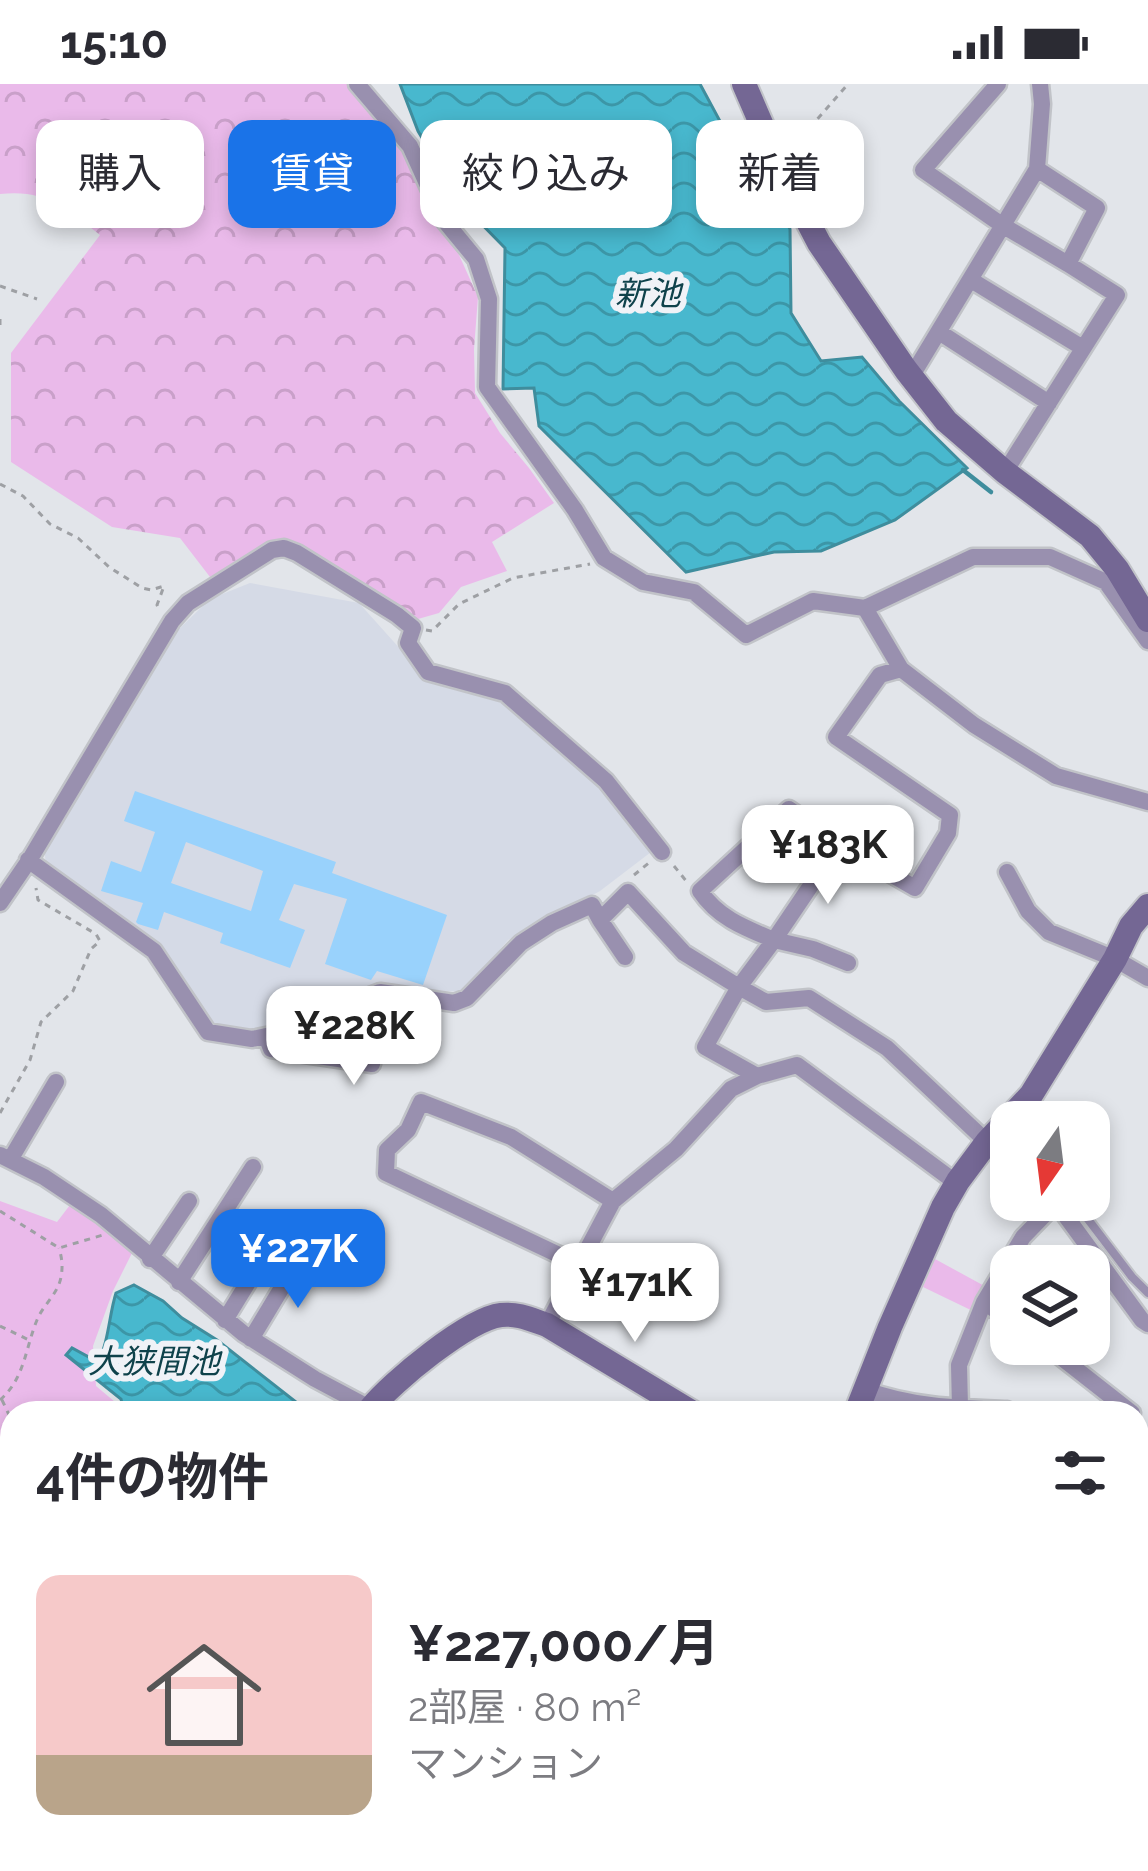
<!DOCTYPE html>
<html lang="ja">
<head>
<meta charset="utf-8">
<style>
	body { margin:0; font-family:Raleway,"Noto Sans JP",sans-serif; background:#f7f7f7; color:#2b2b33; height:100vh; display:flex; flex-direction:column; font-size:45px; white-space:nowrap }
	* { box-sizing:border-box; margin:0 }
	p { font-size:39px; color:#7c7c81 }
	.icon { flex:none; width:66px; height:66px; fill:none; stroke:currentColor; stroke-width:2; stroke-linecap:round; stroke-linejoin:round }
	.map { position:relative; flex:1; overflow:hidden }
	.side { position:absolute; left:0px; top:1317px; width:1149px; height:471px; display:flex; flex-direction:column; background:#fff; border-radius:36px 36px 0 0; box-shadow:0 6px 18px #0003 }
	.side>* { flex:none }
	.banner { position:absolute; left:36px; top:36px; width:1077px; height:108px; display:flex; gap:24px }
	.needle { width:78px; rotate:194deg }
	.fabs { position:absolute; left:990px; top:1017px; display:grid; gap:24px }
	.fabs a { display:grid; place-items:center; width:120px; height:120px; border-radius:24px; background:#fff; box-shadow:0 6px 18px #0003; font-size:60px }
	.price { position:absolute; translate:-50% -102px; padding:0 27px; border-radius:24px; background:#fff; color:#222; font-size:39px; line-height:78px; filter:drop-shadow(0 3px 6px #0008) }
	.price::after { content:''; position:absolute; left:50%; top:72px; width:36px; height:27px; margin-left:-18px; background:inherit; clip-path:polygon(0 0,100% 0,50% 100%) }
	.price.active { background:#1a73e8; color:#fff }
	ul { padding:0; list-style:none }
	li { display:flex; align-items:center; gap:36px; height:300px; padding:0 36px }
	li span { display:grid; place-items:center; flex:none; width:336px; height:240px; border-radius:24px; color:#555 }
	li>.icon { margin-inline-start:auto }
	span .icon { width:144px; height:144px; fill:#fffc; stroke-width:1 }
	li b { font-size:51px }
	h2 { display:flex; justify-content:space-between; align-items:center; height:144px; padding:0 36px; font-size:51px }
	.pill { padding:0 42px; border-radius:24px; background:#fff; box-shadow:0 6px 18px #0003; font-size:42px; line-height:108px }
	.pill.active { background:#1a73e8; color:#fff }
	.status { display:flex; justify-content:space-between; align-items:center; height:84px; padding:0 60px; background:#fff; direction:ltr }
	.status svg { height:33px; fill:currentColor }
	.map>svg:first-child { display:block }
</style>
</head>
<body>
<div class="status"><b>15:10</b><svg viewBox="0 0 49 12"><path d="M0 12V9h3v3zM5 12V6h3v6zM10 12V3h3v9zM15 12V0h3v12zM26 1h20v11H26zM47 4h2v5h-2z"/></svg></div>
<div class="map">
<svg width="1148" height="1787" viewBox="0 0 1148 1787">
	<defs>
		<pattern id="forest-crowns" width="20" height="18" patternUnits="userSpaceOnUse" patternTransform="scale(3)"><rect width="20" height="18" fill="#eabaea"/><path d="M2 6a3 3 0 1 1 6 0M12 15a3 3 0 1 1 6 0" fill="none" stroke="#c9a0c9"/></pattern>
		<pattern id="water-waves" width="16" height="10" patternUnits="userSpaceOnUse" patternTransform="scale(3)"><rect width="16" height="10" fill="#48b8ce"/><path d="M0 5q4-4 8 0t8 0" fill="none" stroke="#3c96a7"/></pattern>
	</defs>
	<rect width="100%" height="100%" fill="#e2e5ea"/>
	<path fill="#d5dae6" d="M250,499L359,519L428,596L503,616L594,690L655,765L600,807L508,856L464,908L381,903L254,950L211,942L159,861L46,780L44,764L179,545L210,515Z"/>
	<path fill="#eabaea" d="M0,1117L57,1138L73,1117L133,1167L113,1207L93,1262L96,1302L115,1318L118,1329H12V1545L6,1539L0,1522Z
		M935,1175L990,1205L979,1230L923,1203Z"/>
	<path fill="url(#forest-crowns)" d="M0,0H357L410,62L478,213L474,265L475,309L500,349L529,384L554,419L492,458L507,487L461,503L439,529L418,535L294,460L280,456L210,493L180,454L112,443L11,378V269L100,151C66,124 46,105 0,110Z
		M0,1586L12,1607V1776H52L58,1787H0Z"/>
	<path fill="url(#water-waves)" stroke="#3f8d9d" stroke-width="3" d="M400,0H700L722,41L747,54L790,145L791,229L821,277L862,273L899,317L967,384L895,436L821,467L774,468L686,488L539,342L534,304L503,305L505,164L460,118L418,47Z
		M134,1201L163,1217L182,1234L217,1256L310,1329H124L121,1315L66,1271L72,1264L98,1278C109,1257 109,1231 116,1209Z"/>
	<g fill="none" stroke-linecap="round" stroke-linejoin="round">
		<path stroke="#3f8d9d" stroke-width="4.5" d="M963,386L991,408"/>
	</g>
	<path fill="#99d2fc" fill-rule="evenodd" d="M135,707L336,778L332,789L447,831L423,901L377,887L371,896L325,880L347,815L294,800L279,836L305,846L290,884L220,859L223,849L164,828L158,846L138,840L136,838L143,819L101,807L111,777L141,788L155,748L124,737ZM186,758L263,787L251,827L171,799Z"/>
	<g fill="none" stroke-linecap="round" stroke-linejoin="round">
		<defs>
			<path id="lane" d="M1070,1138L1083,1131L1087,1134L1132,1193L1148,1209
				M370,1776L381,1787
				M457,1787L459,1776"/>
			<path id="street" d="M357,0L410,62L443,135L476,175L489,215L487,303L575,426L604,474L643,498L694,508L746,551L813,517L865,524
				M998,0L923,86L1002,141L1068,180
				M971,196L1083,264
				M939,248L1049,319
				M911,293L1037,85L1042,20L1040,0
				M1005,388L1117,211L1068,180L1097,124L1037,85
				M1148,557L1106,498L1050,473H973L865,524L901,585L974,641L1056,692L1148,718
				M901,585L880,591L836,653L950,731L948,749L915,804L839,760L789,725L700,807C718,834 745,844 774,856L739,903L766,918L809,914L887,964L987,1058
				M839,760L774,856L813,865L848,879
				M28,776L154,867L208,948L252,955L271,951L380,908L454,919L467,914L521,859L552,839L592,821L600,836L628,808L684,869L739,903L705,963L757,992
				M1007,788L1028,827L1049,848L1115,875L1148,894
				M0,819L30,775L172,537L188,519L272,466L284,464L297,469L397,531L413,544L408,559L428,588L505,609L606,697L662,768
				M600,836L625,873
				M266,952L271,965L372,980L380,908
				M0,1071L44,1093L101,1131L244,1250L315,1295L379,1329
				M10,1076L56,998
				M1054,1116L1142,1236L1148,1240
				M150,1175L189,1117
				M580,1181L386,1089L387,1066L408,1046L421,1018L511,1053L613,1117
				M179,1198L253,1083
				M984,1218L1011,1237
				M225,1236L279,1148
				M547,1241L613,1117L676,1065L731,1005L757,992L797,981L947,1092L958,1097
				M251,1255L301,1172
				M1044,1260L1132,1329
				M866,1306C913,1323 958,1324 1007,1326L1012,1329
				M960,1324L959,1281L984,1218L1023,1153L1056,1119
				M1137,1388L1148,1373
				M1137,1425L1148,1434
				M1137,1517H1148
				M1137,1609L1148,1603
				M747,1776L758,1787
				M995,1776L999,1787"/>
			<path id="secondary" d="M744,0L782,88L819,159L906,286L946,337L1005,388L1090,452L1117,485L1148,536
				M371,1324C392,1298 468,1235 501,1231C518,1229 532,1236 547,1241L693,1329
				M856,1329L890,1243L943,1123L958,1097L987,1058L1031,1011L1115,875L1131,842L1148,822"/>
		</defs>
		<use href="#lane" stroke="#c1c3c8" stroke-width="12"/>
		<use href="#street" stroke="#c1c3c8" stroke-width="21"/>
		<use href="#secondary" stroke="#c1c3c8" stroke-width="28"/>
		<path stroke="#9ea0a4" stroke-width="3" stroke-dasharray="6 6" stroke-linecap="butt" d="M794,62L848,0
			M0,202L37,215
			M0,235V245
			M0,400L23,412L50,440L78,454L109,483L142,504L151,506L164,502L157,521L159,525
			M426,546L432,547L459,520L513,494L590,480
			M674,782L687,798
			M634,791L650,778
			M0,1029L30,976L41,938L73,907L91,865L100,857L96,850L38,816L36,804
			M0,1127L59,1164L103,1151
			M0,1242L29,1256
			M0,1316C25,1294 25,1265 37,1236C43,1221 58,1210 61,1193C63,1183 62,1174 59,1164
			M2,1316L12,1337
			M0,1454L11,1435
			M0,1505L12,1546
			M0,1565L12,1579
			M284,1776L299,1787
			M75,1787L79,1776"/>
		<use href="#lane" stroke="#9990af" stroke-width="8"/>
		<use href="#street" stroke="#9990af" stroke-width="16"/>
		<use href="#secondary" stroke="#746794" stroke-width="24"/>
	</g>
	<g text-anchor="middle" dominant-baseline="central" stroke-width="12" stroke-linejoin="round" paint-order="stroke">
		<g font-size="33" font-style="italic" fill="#0f424b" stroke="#f0f2f7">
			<text x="648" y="209">新池</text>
			<text x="154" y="1277">大狭間池</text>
		</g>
	</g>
</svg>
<div class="fabs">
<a><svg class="needle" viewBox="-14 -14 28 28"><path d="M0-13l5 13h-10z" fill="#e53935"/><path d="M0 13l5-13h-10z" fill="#7c7c81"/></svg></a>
<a><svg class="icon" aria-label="layers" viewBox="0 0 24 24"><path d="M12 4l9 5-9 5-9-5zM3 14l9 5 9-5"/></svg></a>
</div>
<b class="price" style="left:828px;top:823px">¥183K</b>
<b class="price" style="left:354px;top:1004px">¥228K</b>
<b class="price active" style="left:298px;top:1227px">¥227K</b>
<b class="price" style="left:635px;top:1261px">¥171K</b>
<div class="banner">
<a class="pill">購入</a>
<a class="pill active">賃貸</a>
<a class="pill">絞り込み</a>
<a class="pill">新着</a>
</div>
<section class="side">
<h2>4件の物件<svg class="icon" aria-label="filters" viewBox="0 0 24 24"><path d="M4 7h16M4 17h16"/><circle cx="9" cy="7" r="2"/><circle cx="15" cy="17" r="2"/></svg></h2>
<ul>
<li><span style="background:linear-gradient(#f6c9c9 75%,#b9a48a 0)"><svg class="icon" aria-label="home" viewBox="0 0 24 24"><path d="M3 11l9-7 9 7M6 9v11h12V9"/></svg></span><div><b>¥227,000/月</b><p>2部屋 · 80 m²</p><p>マンション</p></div></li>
</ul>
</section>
</div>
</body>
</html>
